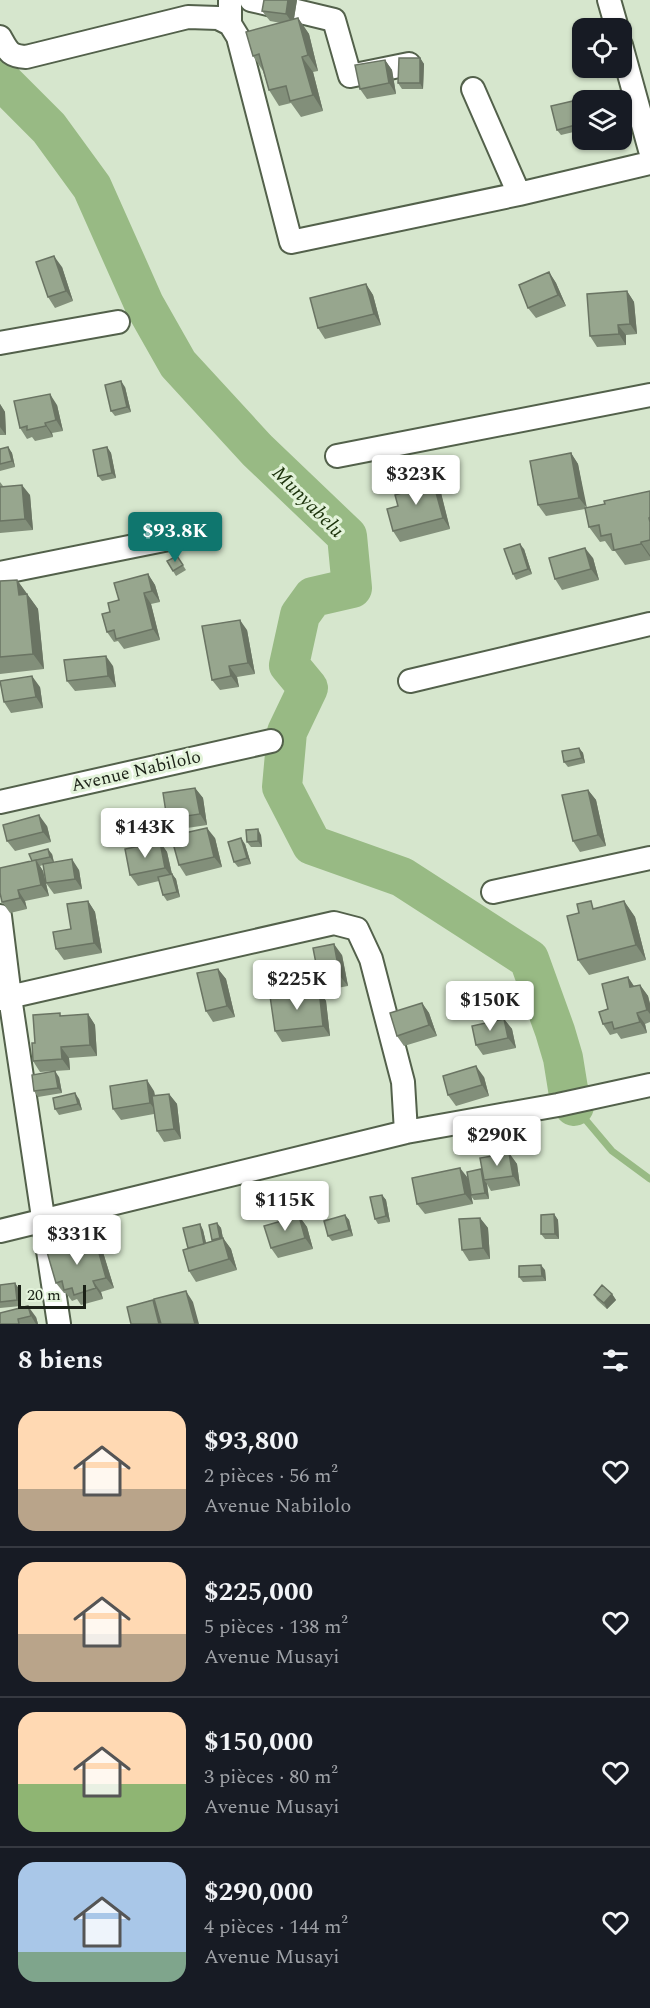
<!DOCTYPE html>
<html lang="fr">
<head>
<meta charset="utf-8">
<style>
	body { margin:0; font-family:Spectral,serif; background:#242831; color:#f1f3f6; height:100vh; display:flex; flex-direction:column; font-size:22px; white-space:nowrap }
	* { box-sizing:border-box; margin:0 }
	p { font-size:20px; color:#9ea1a6 }
	.icon { flex:none; width:33px; height:33px; fill:none; stroke:currentColor; stroke-width:2; stroke-linecap:round; stroke-linejoin:round }
	.map { position:relative; height:1324px; overflow:hidden }
	.drawer { display:flex; flex-direction:column; background:#171b24; flex:1 }
	.drawer>* { flex:none }
	.fabs { position:absolute; left:572px; top:18px; display:grid; gap:12px }
	.fabs a { display:grid; place-items:center; width:60px; height:60px; border-radius:12px; background:#171b24; box-shadow:0 2px 4px #0004; font-size:30px }
	.scale { position:absolute; left:18px; bottom:15px; width:68px; box-sizing:border-box; padding-left:6px; border:3px solid #1b2117; border-top:0; font-size:16px; line-height:21px; white-space:nowrap; color:#1b2117; -webkit-text-stroke:4px #e3f3da; paint-order:stroke }
	.price { position:absolute; translate:-50% -51px; padding:0 14px; border-radius:6px; background:#fff; color:#222; font-size:20px; line-height:39px; filter:drop-shadow(0 2px 3px #0008) }
	.price::after { content:''; position:absolute; left:50%; top:36px; width:18px; height:14px; margin-left:-9px; background:inherit; clip-path:polygon(0 0,100% 0,50% 100%) }
	.price.current { background:#0f766e; color:#fff }
	ul { padding:0; list-style:none }
	li { display:flex; align-items:center; gap:18px; height:150px; padding:0 18px }
	li+li { border-top:2px solid #363941 }
	li span { display:grid; place-items:center; flex:none; width:168px; height:120px; border-radius:18px; color:#555 }
	li>.icon { margin-inline-start:auto }
	span .icon { width:72px; height:72px; fill:#fffc; stroke-width:1 }
	li b { font-size:26px }
	h2 { display:flex; justify-content:space-between; align-items:center; height:72px; padding:0 18px; font-size:26px }
	.map>svg:first-child { display:block }
</style>
</head>
<body>
<div class="map">
<svg width="650" height="1324" viewBox="0 0 650 1324">
	<rect width="100%" height="100%" fill="#d6e6cd"/>
	<g fill="none" stroke-linecap="round" stroke-linejoin="round">
		<path stroke="#98ba84" stroke-width="7" d="M574,1106L612,1151L650,1179"/>
		<path stroke="#98ba84" stroke-width="40" d="M0,79L49,128L92,187L144,304L178,364L257,450L347,536L352,588L313,597L300,615L289,665L308,688L287,732L282,787L312,845L402,877L529,959L555,1031L563,1058L568,1089L574,1106"/>
		<defs>
			<path id="minor" d="M230,0V24
				M251,0L334,20L350,76L409,64
				M609,0L617,28
				M0,37C8,51 9,56 26,57L188,17L218,18L230,24L238,37L291,242L519,194L650,163
				M621,45L650,150
				M473,89L519,194
				M0,343L118,322
				M337,456L650,395
				M0,573L169,539
				M410,681L650,624
				M0,802L271,741
				M493,892L650,858
				M0,916L10,997L59,1324
				M0,999L334,923L357,929L371,959L403,1082L406,1132
				M0,1231L406,1132L558,1105L650,1085"/>
		</defs>
		<use href="#minor" stroke="#53614b" stroke-width="26"/>
		<use href="#minor" stroke="#fff" stroke-width="22"/>
	</g>
	<path fill="#828f7a" d="M264,0H297L294,19L298,18L309,34L318,71L313,72L323,111L301,117L291,103L279,106L269,90L263,71L253,56L281,23L270,21L262,11Z
		M420,58L424,64L423,89H402L398,83Z
		M385,60L392,70L396,94L367,99L360,89Z
		M573,101L577,107L582,130L561,135L557,130Z
		M62,267L73,301L55,308L48,297Z
		M549,272L556,283L566,306L536,318L528,308Z
		M366,284L373,295L381,325L325,339L318,328Z
		M627,291L634,302L637,334L626,335V345L597,347L590,336Z
		M125,387L131,412L115,416L111,411Z
		M0,404L5,412L6,435H0Z
		M57,405L63,431L52,433L53,437L35,441L32,437L27,439L20,428Z
		M8,447L12,453L15,467L0,471V449Z
		M107,447L111,453L116,478L102,481L98,476Z
		M571,453L578,464L586,508L605,504L650,491V560L625,565L615,551H612L605,541L600,542L589,527L585,509L546,516L538,505Z
		M432,478L440,489L450,529L400,542L393,531L398,506L405,492Z
		M0,482L3,486L30,495L33,530L0,533Z
		M524,549L532,574L516,580L513,574Z
		M177,556L186,570L176,576L167,561Z
		M593,558L599,580L562,590L555,579Z
		M148,574L155,585L160,602L151,604L160,640L124,649L118,641L114,642L107,632L110,612L119,600Z
		M17,580L38,609L44,669L0,674V581Z
		M247,630L255,674L237,677L239,687L220,690L212,680Z
		M113,666L116,687L75,691L67,681Z
		M40,687L43,708L11,713L4,702Z
		M579,748L583,753L585,763L568,767L564,762Z
		M195,788L203,798L207,825L174,830L167,819Z
		M588,790L596,800L606,846L580,852L573,841Z
		M47,826L51,842L15,851L7,841Z
		M261,835L262,847H251L247,842Z
		M215,838L222,867L186,876L179,865Z
		M160,842L167,852L172,874L176,879L180,897L167,901L163,895L159,881L138,886L130,875Z
		M245,844L251,864L238,867L234,862Z
		M52,854L54,862L79,870L82,889L54,894L46,883L43,865L40,866L43,871L49,896L25,901L27,909L10,913L2,902L32,861Z
		M88,901L95,912L102,953L64,960L56,949L71,929Z
		M624,901L635,917L646,960L589,975L578,960L596,908Z
		M342,955L348,986L326,990L319,979Z
		M218,969L226,979L235,1017L213,1022L206,1011Z
		M628,977L634,986L640,985L648,996L650,1004V1022L645,1024L647,1033L621,1039L617,1033L610,1035L603,1024L608,1009Z
		M319,990L326,1001L330,1036L282,1042L275,1031Z
		M422,1003L429,1013L437,1036L404,1046L397,1036Z
		M88,1014L95,1025L97,1056L69,1058L70,1070L40,1072L33,1061L35,1043L62,1016Z
		M504,1019L512,1029L516,1048L483,1055L476,1045Z
		M59,1077L62,1093L38,1097L34,1091Z
		M484,1077L489,1096L456,1106L448,1095Z
		M154,1091L155,1096L169,1094L177,1104L181,1139L164,1142L157,1131L154,1114L121,1120L113,1109Z
		M79,1099L82,1110L59,1115L55,1109Z
		M509,1153L517,1164L520,1186L491,1191L487,1184L489,1199L474,1200L471,1196L473,1204L425,1214L417,1204L468,1178L469,1187L481,1169Z
		M382,1195L386,1200L390,1222L378,1224L375,1219Z
		M554,1214L558,1220L559,1239H545L541,1234Z
		M345,1215L349,1220L353,1236L332,1241L328,1236Z
		M299,1216L307,1227L313,1249L278,1258L271,1248Z
		M480,1218L488,1228L490,1259L469,1261L462,1250Z
		M217,1223L221,1228L223,1238L231,1249L237,1270L196,1282L189,1271L188,1248L200,1224L203,1230L206,1243L213,1241L212,1240Z
		M102,1249L114,1288L101,1292L103,1299L81,1305L77,1299L72,1301L66,1293H64L56,1283Z
		M545,1270L546,1281L523,1282L519,1277Z
		M15,1283L19,1289L21,1306L0,1308V1285Z
		M612,1294L616,1300L607,1309L597,1300L594,1295Z
		M0,1313L36,1317L38,1324H0Z"/>
	<path fill="#6a7463" d="M288,0H297L293,24L286,14Z
		M298,18L309,34L318,71L308,55Z
		M302,57L313,72L323,111L313,95Z
		M420,58L424,64L423,89L420,83Z
		M385,60L392,70L396,94L389,83Z
		M573,101L577,107L582,129L579,124Z
		M54,256L62,267L73,301L66,291Z
		M549,272L556,283L566,306L558,295Z
		M366,284L373,295L381,325L374,314Z
		M627,291L634,302L637,334L630,324Z
		M618,325L626,335V345L619,334Z
		M121,381L125,387L131,412L127,407Z
		M50,394L57,405L63,431L56,420Z
		M0,404L5,412L6,435L0,427Z
		M45,423L52,433L53,437L46,426Z
		M8,447L12,453L15,467L12,461Z
		M107,447L111,453L116,478L112,473Z
		M571,453L578,464L587,508L579,498Z
		M432,478L440,489L450,529L443,518Z
		M22,485L30,495L33,530L25,519Z
		M641,542L650,555V557L641,544Z
		M520,544L524,549L532,574L528,569Z
		M585,548L593,558L599,580L591,569Z
		M148,574L155,585L160,602L152,591Z
		M17,580L38,609L44,669L33,654L19,595Z
		M144,593L151,604L160,640L153,629Z
		M240,620L247,630L255,674L248,663Z
		M106,656L113,666L116,687L108,676Z
		M229,666L237,677L239,687L231,676Z
		M32,676L40,687L43,708L36,697Z
		M579,748L583,753L585,763L582,758Z
		M195,788L203,798L207,825L200,814Z
		M588,790L596,800L606,846L598,835Z
		M39,815L47,826L51,842L43,832Z
		M207,828L215,838L222,867L214,857Z
		M258,829L261,835L262,847L258,841Z
		M241,838L245,844L251,864L247,858Z
		M160,842L167,852L173,879L165,868Z
		M48,849L52,854L54,863L50,857Z
		M72,859L79,870L82,889L75,879Z
		M36,860L43,871L49,896L41,885Z
		M172,874L176,879L180,897L177,892Z
		M18,890L25,901L27,909L20,898Z
		M88,901L95,912L102,953L94,943Z
		M624,901L635,917L646,960L636,945Z
		M334,944L342,955L348,986L340,976Z
		M218,969L226,979L235,1017L227,1006Z
		M628,977L635,988L630,987Z
		M640,985L648,996L650,1004V1014L647,1010Z
		M319,990L326,1001L330,1036L323,1026Z
		M422,1003L429,1013L437,1036L429,1025Z
		M637,1013L645,1024L647,1033L640,1022Z
		M88,1014L95,1025L97,1056L90,1045Z
		M504,1019L512,1029L516,1048L508,1038Z
		M61,1047L69,1058L70,1070L62,1059Z
		M476,1066L484,1077L489,1096L482,1085Z
		M55,1071L59,1077L62,1093L58,1088Z
		M147,1080L154,1091L158,1114L150,1103Z
		M75,1093L79,1099L82,1110L78,1104Z
		M169,1094L177,1104L181,1139L174,1129Z
		M509,1153L517,1164L520,1186L513,1176Z
		M460,1168L468,1178L473,1204L465,1194Z
		M481,1169L484,1180L487,1184L489,1199L485,1193Z
		M382,1195L386,1200L390,1222L386,1216Z
		M554,1214L558,1220L559,1239L555,1234Z
		M345,1215L349,1220L353,1236L349,1230Z
		M299,1216L307,1227L313,1249L305,1238Z
		M480,1218L488,1228L490,1259L483,1248Z
		M217,1223L221,1228L224,1244L220,1238Z
		M200,1224L203,1230L208,1251L204,1245Z
		M223,1238L231,1249L237,1270L229,1259Z
		M95,1239L102,1249L114,1288L106,1278Z
		M541,1265L545,1270L546,1281L542,1276Z
		M93,1281L101,1292L103,1299L96,1288Z
		M15,1283L19,1289L21,1306L17,1300Z
		M186,1291L193,1302L199,1324H195Z
		M612,1294L616,1300L607,1309L604,1303Z
		M153,1300L160,1311L163,1324H159Z
		M28,1306L36,1317L38,1324H36L31,1316Z"/>
	<path fill="#97a68e" stroke="#6a7463" stroke-width="1.5" d="M264,0H288L286,14L262,11Z
		M298,18L308,55L302,57L313,95L290,101L286,86L269,90L259,54L253,56L246,32Z
		M399,58H420V83H398Z
		M385,60L389,83L360,89L355,65Z
		M573,101L579,124L557,130L551,106Z
		M54,256L66,291L48,297L36,262Z
		M549,272L558,295L528,308L519,285Z
		M366,284L374,314L318,328L310,298Z
		M627,291L630,324L618,325L619,334L590,336L587,294Z
		M121,381L127,407L111,411L105,385Z
		M50,394L56,420L45,423L46,426L27,430V426L20,428L14,401Z
		M8,447L12,461L0,464V449Z
		M107,447L112,473L98,476L93,450Z
		M571,453L579,498L538,505L530,461Z
		M432,478L443,518L393,531L387,509L398,506L395,495L405,492L403,485Z
		M22,485L25,519L0,521V487Z
		M650,491V517L649,518L650,522V540L641,542V544L614,550L611,534L601,536L599,525L589,527L585,508L605,504L604,501Z
		M520,544L528,569L513,574L504,549Z
		M585,548L591,569L555,579L549,558Z
		M177,556L183,565L173,571L167,561Z
		M148,574L152,591L144,593L153,629L116,639L114,630L107,632L102,614L110,612L108,603L119,600L114,583Z
		M17,580L19,595L27,594L33,654L0,657V581Z
		M240,620L248,663L229,666L231,676L212,680L202,626Z
		M106,656L108,676L67,681L64,660Z
		M32,676L36,697L4,702L0,681Z
		M579,748L582,758L564,762L562,751Z
		M195,788L200,814L167,819L163,793Z
		M588,790L598,835L573,841L562,795Z
		M39,815L43,832L7,841L3,825Z
		M207,828L214,857L179,865L171,836Z
		M258,829V841L247,842L246,830Z
		M241,838L247,858L234,862L228,842Z
		M160,842L165,868L130,875L125,849Z
		M48,849L50,857L32,861L29,854Z
		M72,859L75,879L46,883L43,864Z
		M36,860L41,885L18,890L20,898L2,902L0,893V868Z
		M172,874L177,892L163,895L158,877Z
		M88,901L94,943L56,949L53,932L71,929L67,904Z
		M591,901L593,909L624,901L636,945L578,960L567,916L579,913L577,904Z
		M334,944L340,976L319,979L313,948Z
		M218,969L227,1006L206,1011L197,973Z
		M628,977L630,987L640,985L647,1010L637,1013L640,1022L614,1029L612,1022L603,1024L599,1012L608,1009L602,984Z
		M319,990L323,1026L275,1031L270,996Z
		M422,1003L429,1025L397,1036L390,1013Z
		M60,1013V1016L88,1014L90,1045L61,1047L62,1059L33,1061L32,1043H35L33,1015Z
		M504,1019L508,1038L476,1045L472,1026Z
		M476,1066L482,1085L448,1095L443,1076Z
		M55,1071L58,1088L34,1091L32,1075Z
		M147,1080L150,1103L113,1109L110,1086Z
		M75,1093L78,1104L55,1109L53,1098Z
		M169,1094L174,1129L157,1131L152,1096Z
		M509,1153L513,1176L484,1180L480,1158Z
		M460,1168L465,1194L417,1204L412,1178Z
		M481,1169L485,1193L471,1195L467,1172Z
		M382,1195L386,1216L375,1219L370,1197Z
		M554,1214L555,1234H541V1215Z
		M345,1215L349,1230L328,1236L324,1221Z
		M299,1216L305,1238L271,1248L264,1226Z
		M480,1218L483,1248L462,1250L459,1219Z
		M217,1223L220,1238L212,1240L209,1225Z
		M200,1224L204,1244L188,1248L183,1228Z
		M223,1238L229,1259L189,1271L183,1250Z
		M95,1239L106,1278L93,1281L96,1288L74,1295L72,1288L64,1290L62,1281L56,1283L47,1252Z
		M541,1265L542,1276L519,1277V1266Z
		M15,1283L17,1300L0,1302V1285Z
		M602,1285L612,1294L604,1303L594,1295Z
		M186,1291L195,1324H161L154,1299Z
		M153,1300L159,1324H131L127,1307Z
		M28,1306L31,1316L18,1319L19,1324H0V1313Z"/>
	<g text-anchor="middle" dominant-baseline="central" stroke-width="6" stroke-linejoin="round" paint-order="stroke">
		<g font-size="18" fill="#1b2117" stroke="#e3f3da">
			<text transform="translate(136 771) rotate(-13)">Avenue Nabilolo</text>
		</g>
		<g font-size="20" font-style="italic" fill="#1c320b" stroke="#e3f3da">
			<text transform="translate(308 502) rotate(45)">Munyabelu</text>
		</g>
	</g>
</svg>
<div class="fabs">
<a><svg class="icon" aria-label="locate" viewBox="0 0 24 24"><circle cx="12" cy="12" r="6"/><path d="M12 2v4M12 18v4M2 12h4M18 12h4"/></svg></a>
<a><svg class="icon" aria-label="layers" viewBox="0 0 24 24"><path d="M12 4l9 5-9 5-9-5zM3 14l9 5 9-5"/></svg></a>
</div>
<div class="scale">20 m</div>
<b class="price" style="left:416px;top:506px">$323K</b>
<b class="price current" style="left:175px;top:563px">$93.8K</b>
<b class="price" style="left:145px;top:859px">$143K</b>
<b class="price" style="left:297px;top:1011px">$225K</b>
<b class="price" style="left:490px;top:1032px">$150K</b>
<b class="price" style="left:497px;top:1167px">$290K</b>
<b class="price" style="left:285px;top:1232px">$115K</b>
<b class="price" style="left:77px;top:1266px">$331K</b>
</div>
<section class="drawer">
<h2>8 biens<svg class="icon" aria-label="filters" viewBox="0 0 24 24"><path d="M4 7h16M4 17h16"/><circle cx="9" cy="7" r="2"/><circle cx="15" cy="17" r="2"/></svg></h2>
<ul>
<li><span style="background:linear-gradient(#ffd9b3 65%,#b9a48a 0)"><svg class="icon" aria-label="home" viewBox="0 0 24 24"><path d="M3 11l9-7 9 7M6 9v11h12V9"/></svg></span><div><b>$93,800</b><p>2 pièces · 56 m²</p><p>Avenue Nabilolo</p></div><svg class="icon" aria-label="heart" viewBox="0 0 24 24"><path d="M12 20l-8-8c-3-5 5-10 8-4 3-6 11-1 8 4z"/></svg></li>
<li><span style="background:linear-gradient(#ffd9b3 60%,#b9a48a 0)"><svg class="icon" aria-label="home" viewBox="0 0 24 24"><path d="M3 11l9-7 9 7M6 9v11h12V9"/></svg></span><div><b>$225,000</b><p>5 pièces · 138 m²</p><p>Avenue Musayi</p></div><svg class="icon" aria-label="heart" viewBox="0 0 24 24"><path d="M12 20l-8-8c-3-5 5-10 8-4 3-6 11-1 8 4z"/></svg></li>
<li><span style="background:linear-gradient(#ffd9b3 60%,#8fb573 0)"><svg class="icon" aria-label="home" viewBox="0 0 24 24"><path d="M3 11l9-7 9 7M6 9v11h12V9"/></svg></span><div><b>$150,000</b><p>3 pièces · 80 m²</p><p>Avenue Musayi</p></div><svg class="icon" aria-label="heart" viewBox="0 0 24 24"><path d="M12 20l-8-8c-3-5 5-10 8-4 3-6 11-1 8 4z"/></svg></li>
<li><span style="background:linear-gradient(#a9c7e8 75%,#7fa58c 0)"><svg class="icon" aria-label="home" viewBox="0 0 24 24"><path d="M3 11l9-7 9 7M6 9v11h12V9"/></svg></span><div><b>$290,000</b><p>4 pièces · 144 m²</p><p>Avenue Musayi</p></div><svg class="icon" aria-label="heart" viewBox="0 0 24 24"><path d="M12 20l-8-8c-3-5 5-10 8-4 3-6 11-1 8 4z"/></svg></li>
</ul>
</section>
</body>
</html>
